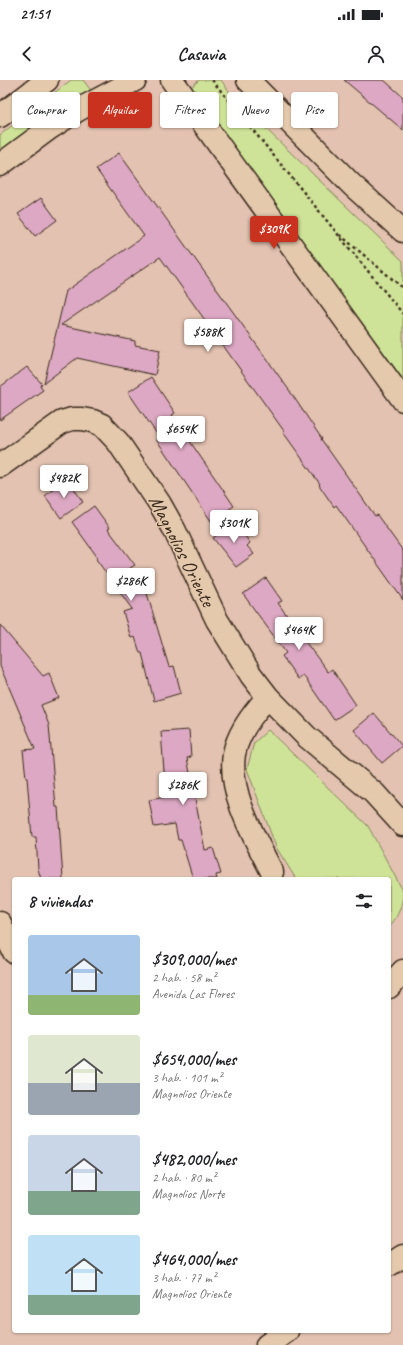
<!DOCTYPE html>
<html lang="es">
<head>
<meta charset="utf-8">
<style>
	body { margin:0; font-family:Caveat,sans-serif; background:#f2f2f2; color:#202124; height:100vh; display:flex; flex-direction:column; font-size:15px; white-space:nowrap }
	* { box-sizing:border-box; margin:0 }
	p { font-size:13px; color:#757577 }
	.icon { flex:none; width:22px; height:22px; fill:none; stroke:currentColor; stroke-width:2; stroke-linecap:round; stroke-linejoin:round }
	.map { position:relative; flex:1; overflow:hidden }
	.drawer { position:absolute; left:12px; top:797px; width:379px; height:456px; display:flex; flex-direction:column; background:#fff; border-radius:4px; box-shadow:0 1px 3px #0004 }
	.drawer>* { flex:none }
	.top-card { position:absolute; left:12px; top:12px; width:379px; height:36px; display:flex; gap:8px }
	.price { position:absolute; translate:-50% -34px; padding:0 9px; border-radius:4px; background:#fff; color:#222; font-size:13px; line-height:26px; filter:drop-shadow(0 1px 2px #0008) }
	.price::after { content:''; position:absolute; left:50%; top:24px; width:12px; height:9px; margin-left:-6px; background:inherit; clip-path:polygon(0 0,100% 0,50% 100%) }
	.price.current { background:#c8321e; color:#fff }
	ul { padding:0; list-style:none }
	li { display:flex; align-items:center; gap:12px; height:100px; padding:0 16px }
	li span { display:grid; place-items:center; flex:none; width:112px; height:80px; border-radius:4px; color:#555 }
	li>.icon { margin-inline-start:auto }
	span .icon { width:48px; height:48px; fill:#fffc; stroke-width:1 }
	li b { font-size:17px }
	h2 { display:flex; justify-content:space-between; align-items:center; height:48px; padding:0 16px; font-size:17px }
	.pill { padding:0 14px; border-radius:4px; background:#fff; box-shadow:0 1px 3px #0004; font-size:14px; line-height:36px }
	.pill.current { background:#c8321e; color:#fff }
	.status { display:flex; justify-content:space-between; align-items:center; height:28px; padding:0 20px; background:#fff; direction:ltr }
	.status svg { height:11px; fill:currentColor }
	header { display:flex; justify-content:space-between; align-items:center; height:52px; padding:0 16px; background:#fff; font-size:18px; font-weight:700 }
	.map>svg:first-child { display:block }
</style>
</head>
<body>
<div class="status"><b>21:51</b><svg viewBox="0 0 49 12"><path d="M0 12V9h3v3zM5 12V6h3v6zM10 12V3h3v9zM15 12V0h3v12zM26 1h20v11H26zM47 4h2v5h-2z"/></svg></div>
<header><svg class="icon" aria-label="back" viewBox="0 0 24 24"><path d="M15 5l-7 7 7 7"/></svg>Casavia<svg class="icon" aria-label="person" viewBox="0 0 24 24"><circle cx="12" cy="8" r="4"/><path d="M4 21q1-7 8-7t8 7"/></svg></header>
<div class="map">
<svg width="403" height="1265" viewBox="0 0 403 1265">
	<rect width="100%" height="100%" fill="#e3c2b1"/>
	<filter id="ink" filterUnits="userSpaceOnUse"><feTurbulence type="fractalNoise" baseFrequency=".025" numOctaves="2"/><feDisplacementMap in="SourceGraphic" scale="8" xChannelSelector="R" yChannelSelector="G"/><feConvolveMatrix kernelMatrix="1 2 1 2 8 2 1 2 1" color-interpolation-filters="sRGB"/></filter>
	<g filter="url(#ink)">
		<path fill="#cee398" stroke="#84865b" d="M71,0H83L92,12L0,71V55Z
			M199,0H221L233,17L403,181V300L187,11Z
			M268,650L368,746L403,811C403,824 398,837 389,847V799H296L276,767L247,689L254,663Z"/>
		<path fill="#dda8c3" stroke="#3b2a1e" d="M344,0H384L403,17V50Z
			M119,73L289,310L322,359H321L375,436L377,435L403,471V520L336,425L334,427L319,405L320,404L283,352L284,351L160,177L61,245L135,261V265L160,270L155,295L77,278L44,303L66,211L144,156L96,89Z
			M41,118L57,140L35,156L18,134Z
			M27,287L42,304L40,305L43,310L0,340V307Z
			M151,297L175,333L172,335L234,426L211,441L156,359L159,357L128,312Z
			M62,401L64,404L69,401L83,422L61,438L45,416Z
			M94,426L110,448L108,449L135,485L130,488L146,510L169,587L174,586L181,613L154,621L142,573H140L135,557L131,558L123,532L132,529L96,479L98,478L72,442Z
			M235,442L250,463L247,466L254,474L236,487L213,458Z
			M266,498L282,521L278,523L304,560L328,592L332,589L356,625L334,640L303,595L298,599L282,576L286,573L243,514Z
			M0,545L43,596L49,593L59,618L41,625L49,645L56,727H58L63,799H41L38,789L36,757H32L27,698H26L23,670L35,669L0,586Z
			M374,633L402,666L382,683L354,650Z
			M189,650L191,677L187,678L205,770L213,768L221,794L216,795L217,799H193L181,760H178L175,744L154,747L149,720L166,717L161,652Z"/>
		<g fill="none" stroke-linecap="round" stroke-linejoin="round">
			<defs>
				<path id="minor" d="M0,36L47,0
					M0,85L50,48L78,30L135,0
					M0,386L62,342L72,339H82L93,341L102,345L118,362L160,424L174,449L217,540L251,595L268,617L306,656L374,713L403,745
					M268,617C253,633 238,652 234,674C228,714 255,758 272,792
					M0,843L14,872
					M389,907L403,891
					M389,1185L403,1176
					M267,1265L287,1251"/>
				<path id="tertiary" d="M172,0L403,320
					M248,0L352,105L403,151"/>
			</defs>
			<use href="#minor" stroke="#3b2a1e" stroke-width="25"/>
			<use href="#tertiary" stroke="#3b2a1e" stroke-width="25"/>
			<path stroke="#3b2a1e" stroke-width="2.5" stroke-dasharray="3 3" stroke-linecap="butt" d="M212,0L403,234
				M340,155L403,208"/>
			<use href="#minor" stroke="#e4c9ac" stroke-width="22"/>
			<use href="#tertiary" stroke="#e4c9ac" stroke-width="22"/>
		</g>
	</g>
	<g text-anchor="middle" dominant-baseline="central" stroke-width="3" stroke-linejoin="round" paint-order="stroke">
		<g font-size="20" fill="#3b2a1e" stroke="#e4c9ac">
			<text transform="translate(182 471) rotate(63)">Magnolios Oriente</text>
		</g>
	</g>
</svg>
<b class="price current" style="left:274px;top:170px">$309K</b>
<b class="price" style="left:208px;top:273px">$588K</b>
<b class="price" style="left:181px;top:370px">$654K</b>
<b class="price" style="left:64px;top:419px">$482K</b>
<b class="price" style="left:234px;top:464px">$301K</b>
<b class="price" style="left:131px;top:522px">$286K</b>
<b class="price" style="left:299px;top:571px">$464K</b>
<b class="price" style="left:183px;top:726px">$286K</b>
<div class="top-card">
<a class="pill">Comprar</a>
<a class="pill current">Alquilar</a>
<a class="pill">Filtros</a>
<a class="pill">Nuevo</a>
<a class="pill">Piso</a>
</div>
<section class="drawer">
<h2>8 viviendas<svg class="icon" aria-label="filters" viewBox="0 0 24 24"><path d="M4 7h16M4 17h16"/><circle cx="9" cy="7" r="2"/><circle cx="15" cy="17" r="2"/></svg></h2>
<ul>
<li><span style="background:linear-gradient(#a9c7e8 75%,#8fb573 0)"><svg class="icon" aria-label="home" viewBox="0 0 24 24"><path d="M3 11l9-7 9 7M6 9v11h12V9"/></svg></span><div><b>$309,000/mes</b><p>2 hab. · 58 m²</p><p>Avenida Las Flores</p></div></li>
<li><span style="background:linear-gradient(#dfe7d0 60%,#9aa5b1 0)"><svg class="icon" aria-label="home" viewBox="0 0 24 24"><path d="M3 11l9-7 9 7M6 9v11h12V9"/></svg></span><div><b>$654,000/mes</b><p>3 hab. · 101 m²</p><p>Magnolios Oriente</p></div></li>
<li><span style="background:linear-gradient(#c9d6e8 70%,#7fa58c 0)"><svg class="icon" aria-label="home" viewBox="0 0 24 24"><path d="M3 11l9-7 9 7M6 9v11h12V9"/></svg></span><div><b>$482,000/mes</b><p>2 hab. · 80 m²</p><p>Magnolios Norte</p></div></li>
<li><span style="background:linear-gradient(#bfe0f5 75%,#7fa58c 0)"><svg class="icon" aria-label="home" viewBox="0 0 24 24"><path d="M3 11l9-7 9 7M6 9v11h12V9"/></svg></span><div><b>$464,000/mes</b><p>3 hab. · 77 m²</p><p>Magnolios Oriente</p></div></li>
</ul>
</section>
</div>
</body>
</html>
